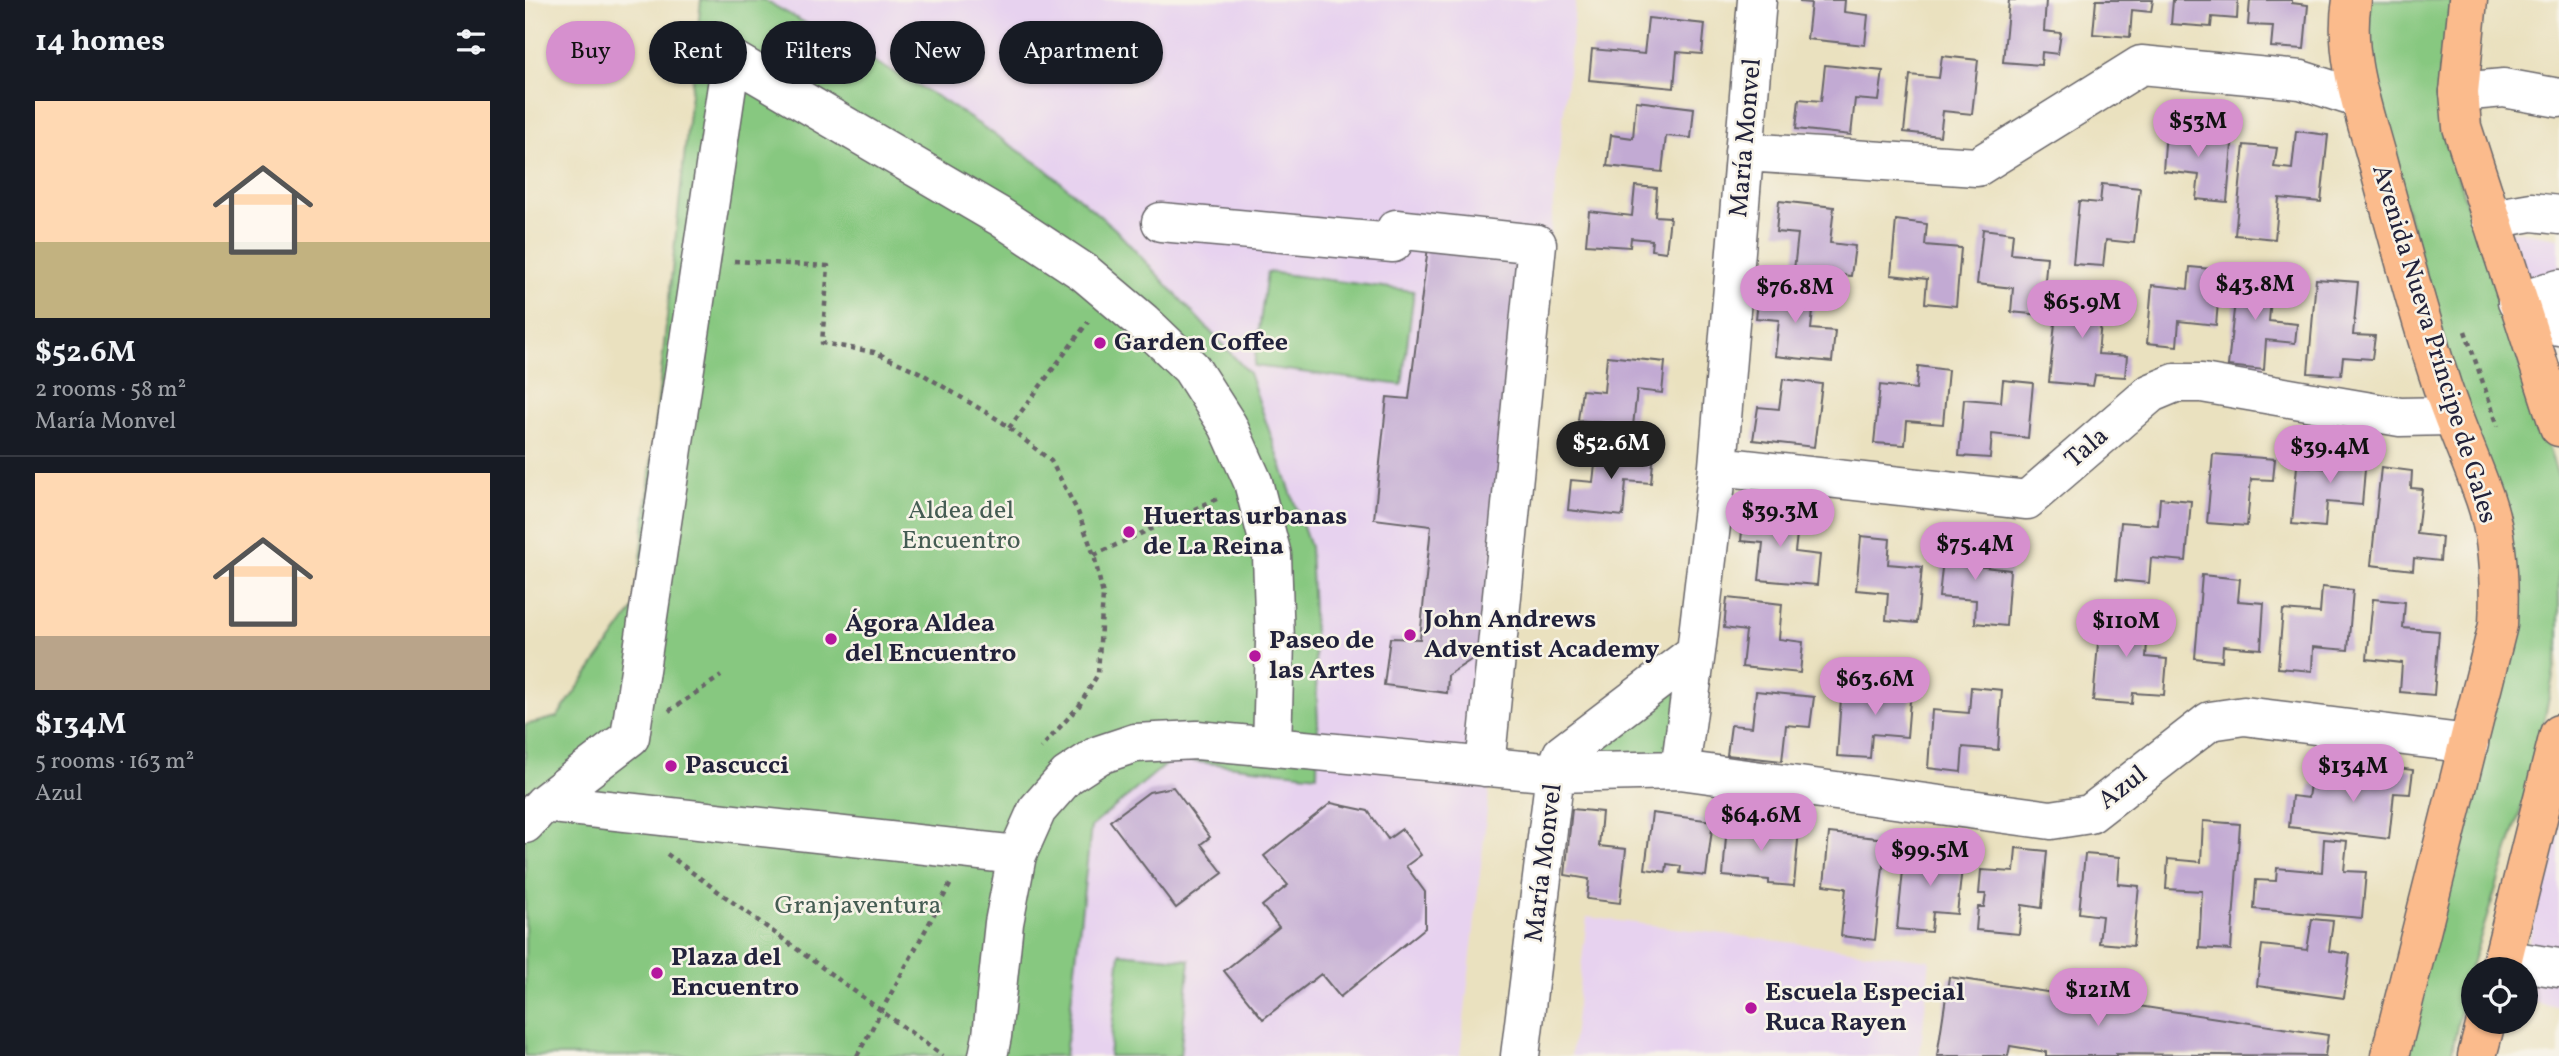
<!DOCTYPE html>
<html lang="en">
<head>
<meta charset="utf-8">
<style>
	body { margin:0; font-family:Vollkorn,serif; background:#20242c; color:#f1f3f6; height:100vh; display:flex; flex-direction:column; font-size:26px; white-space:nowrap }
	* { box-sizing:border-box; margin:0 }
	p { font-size:23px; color:#9ea1a6 }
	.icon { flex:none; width:38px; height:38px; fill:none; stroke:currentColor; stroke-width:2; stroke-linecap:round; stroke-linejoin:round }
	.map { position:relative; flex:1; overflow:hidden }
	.panel { display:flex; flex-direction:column; background:#171b24; width:525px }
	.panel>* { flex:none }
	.hud { position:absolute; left:21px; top:21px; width:665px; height:63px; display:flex; gap:14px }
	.controls { position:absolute; left:1936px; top:957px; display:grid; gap:14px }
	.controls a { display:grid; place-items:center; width:77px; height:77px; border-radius:50%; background:#171b24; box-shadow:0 2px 5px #0004; font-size:35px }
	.price { position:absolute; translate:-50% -60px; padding:0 16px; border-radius:24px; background:#d690ce; color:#111; font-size:23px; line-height:46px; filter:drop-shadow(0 2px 4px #0008) }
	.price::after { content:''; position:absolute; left:50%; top:42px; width:21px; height:16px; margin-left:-10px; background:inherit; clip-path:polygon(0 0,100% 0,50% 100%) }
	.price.selected { background:#222; color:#fff }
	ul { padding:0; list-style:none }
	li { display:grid; align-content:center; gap:14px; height:371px; padding:0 35px }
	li+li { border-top:2px solid #363941 }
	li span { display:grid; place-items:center; height:217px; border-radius:0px; color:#555 }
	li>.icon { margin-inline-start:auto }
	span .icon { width:126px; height:126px; fill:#fffc; stroke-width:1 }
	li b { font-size:30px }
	h2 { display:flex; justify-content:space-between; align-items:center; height:84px; padding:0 35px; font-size:30px }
	.tag { padding:0 24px; border-radius:32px; background:#171b24; box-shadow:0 2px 5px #0004; font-size:24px; line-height:63px }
	.tag.selected { background:#d690ce; color:#111 }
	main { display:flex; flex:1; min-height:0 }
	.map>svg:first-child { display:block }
</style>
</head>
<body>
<main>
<section class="panel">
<h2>14 homes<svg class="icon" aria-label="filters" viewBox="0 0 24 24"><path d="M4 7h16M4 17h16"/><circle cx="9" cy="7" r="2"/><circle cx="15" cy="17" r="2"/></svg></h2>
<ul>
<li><span style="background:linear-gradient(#ffd9b3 65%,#c2b280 0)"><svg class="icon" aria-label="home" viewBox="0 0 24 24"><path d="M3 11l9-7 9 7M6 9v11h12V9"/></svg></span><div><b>$52.6M</b><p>2 rooms · 58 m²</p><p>María Monvel</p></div></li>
<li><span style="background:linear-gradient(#ffd9b3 75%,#b9a48a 0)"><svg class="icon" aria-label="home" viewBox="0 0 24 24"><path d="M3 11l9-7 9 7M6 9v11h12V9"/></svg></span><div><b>$134M</b><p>5 rooms · 163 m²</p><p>Azul</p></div></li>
</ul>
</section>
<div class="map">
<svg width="2034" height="1056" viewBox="0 0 2034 1056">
	<rect width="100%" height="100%" fill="#f7f3e8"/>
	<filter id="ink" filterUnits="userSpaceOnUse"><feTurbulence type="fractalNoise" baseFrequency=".0143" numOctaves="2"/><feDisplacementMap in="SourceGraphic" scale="14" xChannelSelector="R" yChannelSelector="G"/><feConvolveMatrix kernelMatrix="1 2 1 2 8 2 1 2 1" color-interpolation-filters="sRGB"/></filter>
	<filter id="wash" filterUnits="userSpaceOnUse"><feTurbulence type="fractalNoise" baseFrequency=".00686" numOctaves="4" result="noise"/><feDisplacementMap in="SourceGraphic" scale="28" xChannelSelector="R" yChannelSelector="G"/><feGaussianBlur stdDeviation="1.57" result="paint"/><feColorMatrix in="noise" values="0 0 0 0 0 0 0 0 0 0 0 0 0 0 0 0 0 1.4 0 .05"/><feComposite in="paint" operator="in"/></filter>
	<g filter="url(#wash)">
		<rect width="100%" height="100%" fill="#eae1bf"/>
		<path fill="#e7d2ef" d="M239,0H1051L935,1056H540L566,827L647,759L792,774L793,723L785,547L723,373L590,229L517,166L414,97Z
			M1984,230L2034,238V384Z
			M2034,814V1007L2000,1001V970H1997Z
			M1062,917L1405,960L1395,1056H1046Z"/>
		<path fill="#87c880" stroke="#54755e" stroke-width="2" d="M176,0H239L413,97L517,166L590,229L724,373L785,547L793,723L792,775L647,759L566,827L540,1056H0V725L32,717L111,606Z
			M1838,0H1928L1915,70V124L2034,479V646L2011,762L1941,983L1926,1056H1874L1986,596L1929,373L1846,89Z
			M742,272L889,291L877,385L729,366Z
			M1158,670L1148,759L1053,752Z
			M595,953L665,960L655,1056H584Z"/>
		<g id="blocks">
			<path fill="#c2aad3" d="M1275,0H1320L1319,12L1343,15L1340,45L1282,39L1286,3L1275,2Z
				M1484,0H1521L1519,31L1536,33L1533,54L1517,52L1516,65L1478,62Z
				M1571,0H1628L1626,12L1607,10L1605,37L1568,34Z
				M1648,0H1713L1712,19L1687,17L1686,27L1646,24Z
				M1725,0H1767V3L1783,5L1779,49L1746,47L1748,26L1723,25Z
				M1123,18L1180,24L1177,54L1152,52L1149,88L1064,80L1067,49L1119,54Z
				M1417,56L1453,60L1447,114L1418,111L1415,136L1379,132L1385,75L1414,78Z
				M1300,65L1358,71L1354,101L1330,99L1326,135L1271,129L1274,99L1296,101Z
				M1111,101L1169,108L1166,138L1141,136L1137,172L1082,166L1086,135L1108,138Z
				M1642,117L1673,119L1671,141L1707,144L1702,202L1671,199L1674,175L1638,171Z
				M1771,131L1803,135L1796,202L1754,198L1750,239L1710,235L1719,145L1752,148L1749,167L1767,169Z
				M1577,184L1615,188L1609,243L1581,240L1578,266L1548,264L1554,201L1575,203Z
				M1110,186L1132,188L1130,216L1145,217L1141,252L1126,250L1127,240L1106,238L1105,247L1061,244L1064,211L1107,216Z
				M1254,201L1309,207L1305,243L1330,246L1326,276L1269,270L1273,234L1251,232Z
				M1371,220L1402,224L1400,245L1436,248L1431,306L1400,303L1402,279L1366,275Z
				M1458,229L1488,233L1486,254L1522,257L1517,315L1486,312L1488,288L1452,284Z
				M904,239L1002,252L955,654L923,675L922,693L859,685L865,638L895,639L906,526L849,519L862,397L884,399Z
				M1665,267L1696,270L1691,325L1654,321L1652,346L1622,343L1627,285L1663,289Z
				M1713,272L1748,275L1744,321L1772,324L1770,343L1741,340L1739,370L1703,366Z
				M1791,279L1833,282L1828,335L1850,336L1847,359L1818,357L1816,375L1783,373Z
				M1540,285L1579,289L1573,354L1602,356L1600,377L1570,375L1568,386L1524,382L1531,313L1537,314Z
				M1235,287L1290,293L1286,329L1310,331L1307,362L1250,356L1254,320L1231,318Z
				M1082,356L1140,362L1137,393L1112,390L1108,426L1053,420L1057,390L1079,392Z
				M1393,366L1423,370L1418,424L1382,421L1380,445L1349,443L1355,385L1391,389Z
				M1258,379L1297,384L1289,447L1228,440L1233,407L1254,409Z
				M1478,380L1508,383L1503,438L1467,434L1465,458L1434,456L1439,399L1476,402Z
				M1811,443L1842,445L1837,505L1802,502L1800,527L1767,524L1772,466L1808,469Z
				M1072,446L1129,452L1126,483L1101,481L1098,516L1043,510L1046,480L1068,482Z
				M1688,454L1750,459L1748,480L1726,479L1722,526L1682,523Z
				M1856,467L1887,471L1886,488L1897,489L1892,534L1917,537L1915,561L1889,558L1888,570L1846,565Z
				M1635,498L1666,501L1661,561L1626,558L1624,583L1591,580L1596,522L1633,525Z
				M1219,511L1274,517L1270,552L1295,555L1292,585L1234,580L1238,543L1216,541Z
				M1336,536L1365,539L1363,564L1397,567L1392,623L1361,620L1363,593L1331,590Z
				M1420,539L1453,542L1451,566L1485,570L1481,626L1450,623L1451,600L1414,597Z
				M1677,575L1715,579L1713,601L1739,603L1736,649L1698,646L1697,661L1670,658Z
				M1797,587L1828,590L1823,650L1788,647L1787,671L1753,668L1758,610L1795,613Z
				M1202,598L1257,604L1254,639L1278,642L1275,673L1217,667L1221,631L1199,628Z
				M1848,599L1880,602L1878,628L1914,631L1909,695L1875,692L1877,663L1842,659Z
				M1576,609L1624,613L1621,657L1642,659L1639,695L1608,693L1607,704L1568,701Z
				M1356,674L1387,677L1382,737L1347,734L1345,758L1312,756L1316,698L1354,701Z
				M1446,687L1477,690L1473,750L1438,747L1436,772L1403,768L1407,710L1444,713Z
				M1231,691L1289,697L1285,727L1261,725L1257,761L1202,755L1206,725L1227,727Z
				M1835,763L1888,770L1885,794L1869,793L1864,839L1764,827L1767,796L1783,798L1785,784L1831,790Z
				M648,787L685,837L676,844L698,873L651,908L585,821L624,792Z
				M806,803L843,811L863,839L877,829L896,855L881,866L900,892V928L815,997L796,974L738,1019L699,971L754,927L737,906L763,885L739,856Z
				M1047,809L1077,812L1074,846L1101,849L1095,903L1062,899L1064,879L1040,875Z
				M1127,813L1188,821L1181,876L1155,873L1156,866L1142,864L1141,872L1120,869Z
				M1678,821L1715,824L1706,950L1674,948L1677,891L1641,889L1643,859L1676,862Z
				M1202,823L1274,829L1269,886L1244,884V880L1198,876Z
				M1304,833L1361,839L1350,940L1316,936L1321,888L1299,885Z
				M1799,839L1822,841L1819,871L1841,872L1837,918L1729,909L1731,880L1751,881L1752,868L1797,872Z
				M1404,845L1439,849L1432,914L1408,912L1406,932L1372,929L1379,861L1402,863Z
				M1491,848L1522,851L1517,908L1497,905L1494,934L1451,930L1453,907H1459L1461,894H1454L1456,870L1489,872Z
				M1560,854L1595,857L1593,884L1614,886L1608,946L1574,943L1577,916L1554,913Z
				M1787,919L1808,921L1804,951L1825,954L1819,998L1732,986L1737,945L1782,950Z
				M1424,977L1803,1035L1800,1056L1591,1054V1056H1521V1052L1485,1046L1483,1056H1412Z"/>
		</g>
	</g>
	<g filter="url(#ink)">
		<use href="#blocks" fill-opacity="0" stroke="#686569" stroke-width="2"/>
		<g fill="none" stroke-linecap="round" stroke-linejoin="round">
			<defs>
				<path id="minor" d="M1934,92L1979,88L2034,98
					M1219,152L1452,167L1616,65L1776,80L1835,99
					M1966,219L2007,212L2034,215
					M636,222L868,243L871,229L1012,244L960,767
					M2022,292L2034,326
					M1992,302L2034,289
					M1193,466L1502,500L1626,393L1650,383H1677L1875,417L1926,416
					M1155,770L1171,652
					M19,803L105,737L206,59L474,216L560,273L618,322L666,368L703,426L728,482L747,555L750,642L747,746
					M0,824L19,803L492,855L479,923L467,1036L463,1056
					M492,855L512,810L542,776L574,755L610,743L672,740L1030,773L1155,770L1526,820L1565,814L1685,721L1719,716L1944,744
					M1977,959L2034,968
					M995,1056L1030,773L1037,754L1171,652L1193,466L1232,0"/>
				<path id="major" d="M1827,0C1818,53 1837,105 1851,156C1871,231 1891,306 1915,380C1928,421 1946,459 1960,499C1974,539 1975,584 1973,625L1865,1056
					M1943,0L1934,92L1937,127L2034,427
					M1975,970L2034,734
					M1952,1056L1961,1022"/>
			</defs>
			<use href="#minor" stroke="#686569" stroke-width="41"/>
			<use href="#major" stroke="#686569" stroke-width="41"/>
			<path stroke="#686569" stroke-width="4.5" stroke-dasharray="5 5" stroke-linecap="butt" d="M209,261L303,266L297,343L349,352L394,372L477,422L526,461L553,512L569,555L578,595L573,674L554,706L516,748
				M1940,331L1973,426
				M484,428L563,322
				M569,555L696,497
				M144,711L196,676
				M142,854L418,1056
				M332,1056L426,883"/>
			<use href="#minor" stroke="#fff" stroke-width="38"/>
			<use href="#major" stroke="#fbbb8c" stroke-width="38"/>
		</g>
	</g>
	<g fill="#b5179e" stroke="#f7f3e8" stroke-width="2.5">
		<circle cx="575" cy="343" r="7"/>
		<circle cx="604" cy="532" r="7"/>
		<circle cx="885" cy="635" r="7"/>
		<circle cx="306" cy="639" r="7"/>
		<circle cx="730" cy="656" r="7"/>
		<circle cx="146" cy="766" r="7"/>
		<circle cx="132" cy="973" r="7"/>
		<circle cx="1226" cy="1008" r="7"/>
	</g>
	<g text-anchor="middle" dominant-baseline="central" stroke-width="5" stroke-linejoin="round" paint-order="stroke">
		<g font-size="26" fill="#22223b" stroke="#f7f3e8">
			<text transform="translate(1221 138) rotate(-85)">María Monvel</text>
			<text transform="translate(1909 344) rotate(73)">Avenida Nueva Príncipe de Gales</text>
			<text transform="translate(1562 448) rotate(-41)">Tala</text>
			<text transform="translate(1598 788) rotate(-38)">Azul</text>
			<text transform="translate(1019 863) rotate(-83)">María Monvel</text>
		</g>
		<g font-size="26" font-weight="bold" fill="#22223b" stroke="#f7f3e8" text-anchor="start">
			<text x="589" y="343">Garden Coffee</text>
			<text x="618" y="517">Huertas urbanas<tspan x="618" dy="30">de La Reina</tspan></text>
			<text x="899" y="620">John Andrews<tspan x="899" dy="30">Adventist Academy</tspan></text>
			<text x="320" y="624">Ágora Aldea<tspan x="320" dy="30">del Encuentro</tspan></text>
			<text x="744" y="641">Paseo de<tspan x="744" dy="30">las Artes</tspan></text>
			<text x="160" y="766">Pascucci</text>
			<text x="146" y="958">Plaza del<tspan x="146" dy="30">Encuentro</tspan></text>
			<text x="1240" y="993">Escuela Especial<tspan x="1240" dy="30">Ruca Rayen</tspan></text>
		</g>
		<g font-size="26" fill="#455c53" stroke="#f7f3e8">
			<text x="436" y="511">Aldea del<tspan x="436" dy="30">Encuentro</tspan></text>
			<text x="333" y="906">Granjaventura</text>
		</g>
	</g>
</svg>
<div class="controls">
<a><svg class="icon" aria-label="locate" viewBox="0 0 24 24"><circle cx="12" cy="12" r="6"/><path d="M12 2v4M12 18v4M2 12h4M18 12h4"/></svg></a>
</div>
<b class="price" style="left:1673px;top:159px">$53M</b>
<b class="price" style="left:1730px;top:322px">$43.8M</b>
<b class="price" style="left:1270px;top:325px">$76.8M</b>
<b class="price" style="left:1557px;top:340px">$65.9M</b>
<b class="price selected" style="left:1086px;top:481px">$52.6M</b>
<b class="price" style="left:1805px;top:485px">$39.4M</b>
<b class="price" style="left:1255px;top:549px">$39.3M</b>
<b class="price" style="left:1450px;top:582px">$75.4M</b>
<b class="price" style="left:1601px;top:659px">$110M</b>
<b class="price" style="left:1350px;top:717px">$63.6M</b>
<b class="price" style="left:1828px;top:804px">$134M</b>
<b class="price" style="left:1236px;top:853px">$64.6M</b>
<b class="price" style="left:1405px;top:888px">$99.5M</b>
<b class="price" style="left:1573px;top:1028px">$121M</b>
<div class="hud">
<a class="tag selected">Buy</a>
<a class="tag">Rent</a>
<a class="tag">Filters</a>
<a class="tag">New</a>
<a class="tag">Apartment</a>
</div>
</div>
</main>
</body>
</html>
